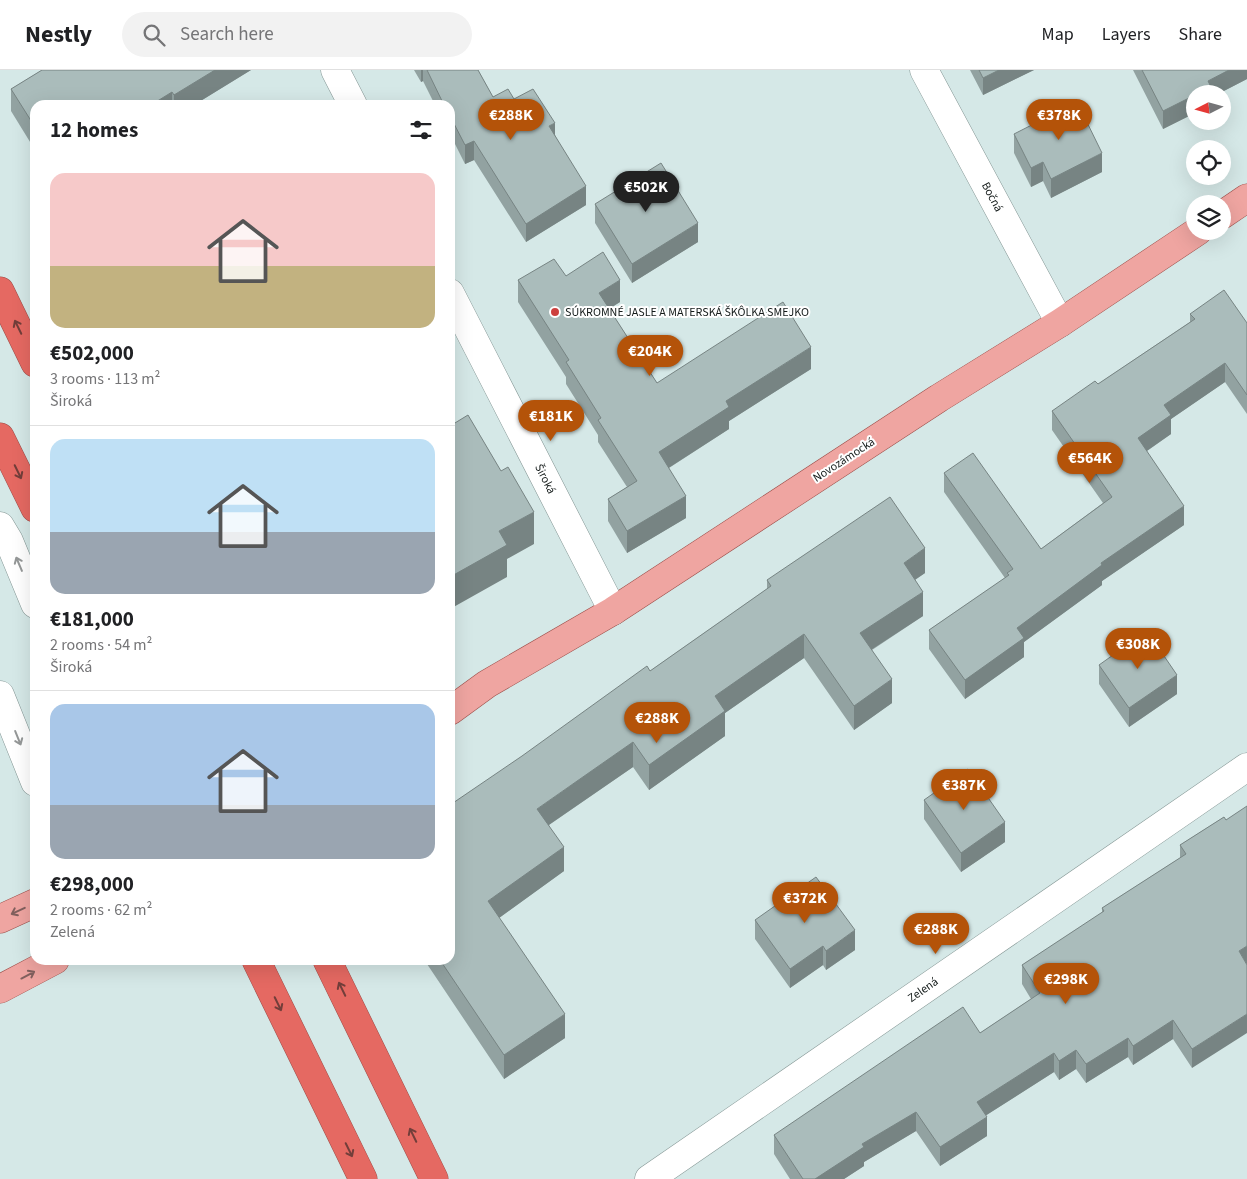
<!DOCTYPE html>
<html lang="en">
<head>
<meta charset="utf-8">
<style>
	body { margin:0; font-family:"Source Sans 3",sans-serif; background:#f2f2f2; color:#202124; height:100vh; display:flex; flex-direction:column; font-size:19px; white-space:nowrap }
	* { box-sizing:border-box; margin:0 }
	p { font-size:16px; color:#757577 }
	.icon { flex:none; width:28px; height:28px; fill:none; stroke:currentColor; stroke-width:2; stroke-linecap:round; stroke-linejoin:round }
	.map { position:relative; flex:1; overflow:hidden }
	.panel { position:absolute; left:30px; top:30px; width:425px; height:865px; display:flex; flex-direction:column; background:#fff; border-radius:15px; box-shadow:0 5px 20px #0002 }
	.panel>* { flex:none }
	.needle { width:32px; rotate:264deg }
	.fabs { position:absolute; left:1186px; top:15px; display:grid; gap:10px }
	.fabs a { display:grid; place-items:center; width:45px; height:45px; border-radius:50%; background:#fff; box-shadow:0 5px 20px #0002; font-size:25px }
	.price { position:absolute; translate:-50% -42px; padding:0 11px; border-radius:18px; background:#b45309; color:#fff; font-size:16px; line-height:32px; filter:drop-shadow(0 1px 2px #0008) }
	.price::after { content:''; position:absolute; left:50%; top:30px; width:15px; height:11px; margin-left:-8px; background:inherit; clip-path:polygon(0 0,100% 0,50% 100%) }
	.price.selected { background:#222; color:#fff }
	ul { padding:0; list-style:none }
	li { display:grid; align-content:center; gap:10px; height:265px; padding:0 20px }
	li+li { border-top:1px solid #e0e0e0 }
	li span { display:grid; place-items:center; height:155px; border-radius:15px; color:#555 }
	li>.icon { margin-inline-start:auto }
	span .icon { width:90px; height:90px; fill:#fffc; stroke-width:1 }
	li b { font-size:21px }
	h2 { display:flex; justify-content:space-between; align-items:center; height:60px; padding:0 20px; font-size:21px }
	header { display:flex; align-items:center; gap:30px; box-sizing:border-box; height:70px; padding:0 25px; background:#fff; border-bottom:1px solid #e0e0e0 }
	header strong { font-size:24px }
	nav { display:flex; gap:28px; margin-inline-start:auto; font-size:18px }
	.search { width:350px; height:45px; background:#f2f2f2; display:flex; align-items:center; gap:12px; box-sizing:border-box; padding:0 18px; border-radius:28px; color:#757577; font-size:19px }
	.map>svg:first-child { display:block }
</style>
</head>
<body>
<header>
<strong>Nestly</strong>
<div class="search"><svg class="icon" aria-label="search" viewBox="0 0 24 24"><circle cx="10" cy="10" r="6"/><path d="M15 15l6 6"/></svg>Search here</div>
<nav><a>Map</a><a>Layers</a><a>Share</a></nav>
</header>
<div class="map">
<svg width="1247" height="1109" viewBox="0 0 1247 1109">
	<rect width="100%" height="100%" fill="#d5e8e7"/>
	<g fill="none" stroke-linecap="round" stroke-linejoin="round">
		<defs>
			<path id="street" d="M335,0L353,35
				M924,0L1060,253
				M450,223L613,541
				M0,456L9,471L35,534
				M0,625L35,712
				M649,1109L1247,697"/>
			<path id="primary" d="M1222,145L1247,128
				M450,641L487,614L613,541L939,328L1060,253L1198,161
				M0,849L35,833
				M0,919L55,890"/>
			<path id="highway" d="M0,221L35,293
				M0,367L35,438
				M256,890L363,1109
				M327,890L434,1109"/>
		</defs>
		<use href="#street" stroke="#839593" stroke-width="29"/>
		<use href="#primary" stroke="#9c4e49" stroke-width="29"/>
		<use href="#highway" stroke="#9c4e49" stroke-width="29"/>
		<use href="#street" stroke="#fff" stroke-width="28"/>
		<use href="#primary" stroke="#efa5a1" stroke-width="28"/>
		<use href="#highway" stroke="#e56962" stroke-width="28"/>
	</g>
	<path fill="#92a2a1" d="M42,0H251L194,35H35V80L11,41V19Z
		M414,0H478L493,27L514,29L555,65L586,135L526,172L474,90L465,94L450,64V35H435L423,11L421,12Z
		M970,0H1034L983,25Z
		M1133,0H1247V9L1218,24H1195V43L1163,59Z
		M1014,64L1102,102L1051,128L1043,111L1031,117L1014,83Z
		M595,134L698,172L632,213L595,153Z
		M566,206L620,232L609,239L657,313L811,299L729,351V359L669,398L686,448L627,483L608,451V429L627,417L598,372V365L566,314V307L518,232V210Z
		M1190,244L1247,253V344L1225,312L1171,349V364L1147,381L1184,455L1102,511V515L1024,572V587L965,629L929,579V560L1005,508L944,422V403L1041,479L1103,433L1052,360V341L1098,314L1190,252Z
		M925,503L915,510L923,546L872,580L892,633L854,660L804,588L725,643V666L649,720L633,697L549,755L564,801L499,848L565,968L504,1009L427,894V890H450L650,601L767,519V510Z
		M1099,595L1177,624L1129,657L1099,614Z
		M924,730L1005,772L961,802L924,749Z
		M1224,747L1192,998L1173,969L1133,995L1128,987L1086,1013L1076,999L1059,1010L1054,1002L985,1046L987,1066L940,1096L916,1061L864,1092V1096L844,1109H790L774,1084V1065L980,963L1031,929L1022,914V895L1102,843V838L1180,788V775Z
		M755,850L855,880L826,900L823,895L790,918L755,869Z"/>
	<path fill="#778483" d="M215,0H251L194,35H174V25Z
		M421,0H423V11L421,12Z
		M999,0H1034L983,25V8Z
		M1229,0H1247V9L1218,24H1197L1208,11Z
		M172,22V35H151Z
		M1195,25V43L1163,59V41Z
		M555,53V72L549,56Z
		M474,71V90L465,94V75Z
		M1102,83V102L1051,128V109Z
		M1043,92V111L1031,117V98Z
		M586,116V135L526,172V154Z
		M698,153V172L632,213V194Z
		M620,210V232L599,245V223Z
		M811,277V299L729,351V359L659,404V382L726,331Z
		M1225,293V312L1171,349V364L1138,387V368L1164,335Z
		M686,426V448L627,483V461Z
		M1184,436V455L1102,511V515L1024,572V587L965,629V610L1017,558L1101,493Z
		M534,442V474L507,489V507L450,539V507L499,461Z
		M925,478V503L904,517V493Z
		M923,522V546L860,587V563Z
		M804,564V588L725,643V666L649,720V695L715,626Z
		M1177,605V624L1129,657V638Z
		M892,609V633L854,660V636Z
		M633,672V697L537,763V739Z
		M1005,752V772L961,802V783Z
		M564,777V801L488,856V831Z
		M855,860V880L826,900V881Z
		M823,876V895L790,918V899Z
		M1247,876V895L1239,881Z
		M565,944V968L504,1009V985Z
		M1247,944V963L1192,998V979Z
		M1173,950V969L1133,995V976Z
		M1128,968V987L1086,1013V994Z
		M1076,980V999L1059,1010V991Z
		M1054,983V1002L977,1051V1032Z
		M916,1042V1061L864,1092V1096L844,1109H815L862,1074Z
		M987,1047V1066L940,1096V1077Z"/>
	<path fill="#aabcbb" stroke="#778483" d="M42,0H215L174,25L172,22L151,35H35V57L11,19Z
		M427,0H478L493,27L508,19L514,29L533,19L555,53L549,56L586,116L526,154L474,71L465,75L450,46V35H444Z
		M979,0H999L983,8Z
		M1142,0H1229L1208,11L1211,17L1197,24H1195V25L1163,41Z
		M1077,32L1102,83L1051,109L1043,92L1031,98L1014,64Z
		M661,93L698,153L632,194L595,134Z
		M603,182L620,210L599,223L657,313L783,232L811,277L726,331L729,337L659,382L686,426L627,461L608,429L637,411L598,350L601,348L566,292L569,290L518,210L554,189L566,206Z
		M1224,220L1247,253V325L1225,293L1164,335L1171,345L1138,368L1184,436L1101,493L1102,495L1017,558L1024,568L965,610L929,560L1009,505L1007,503L1013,499L944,403L973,383L1041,479L1112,427L1052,341L1095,311L1098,314L1195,249L1190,244Z
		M468,345L501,401L508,397L534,442L499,461L507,475L450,507V356Z
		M890,427L925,478L904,493L923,522L860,563L892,609L854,636L804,564L715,626L725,641L649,695L633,672L537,739L564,777L488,831L565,944L504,985L440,890H450V735L522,686L647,596L650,601L771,516L767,510Z
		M1147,561L1177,605L1129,638L1099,595Z
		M968,699L1005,752L961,783L924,730Z
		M1247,736V876L1239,881L1247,895V944L1192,979L1173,950L1133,976L1128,968L1086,994L1076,980L1059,991L1054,983L977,1032L987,1047L940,1077L916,1042L862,1074L864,1077L815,1109H803L774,1065L963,937L980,963L1040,923L1022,895L1104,841L1102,838L1186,784L1180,775L1224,747L1226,750Z
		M816,807L855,860L826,881L823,876L790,899L755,850Z"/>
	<defs><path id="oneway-shaft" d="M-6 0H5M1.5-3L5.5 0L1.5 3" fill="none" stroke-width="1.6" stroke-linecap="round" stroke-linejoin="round" transform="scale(1.25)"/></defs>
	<g stroke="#723e3a">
		<use href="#oneway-shaft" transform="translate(18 257) rotate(-116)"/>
		<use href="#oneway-shaft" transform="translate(18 402) rotate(64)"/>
		<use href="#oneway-shaft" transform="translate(342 919) rotate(-116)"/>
		<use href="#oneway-shaft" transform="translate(278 934) rotate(64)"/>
		<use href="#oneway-shaft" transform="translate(413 1065) rotate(-116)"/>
		<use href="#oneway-shaft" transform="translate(349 1080) rotate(64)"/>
	</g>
	<g stroke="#959898">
		<use href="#oneway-shaft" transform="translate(19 494) rotate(-113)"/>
		<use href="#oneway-shaft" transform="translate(18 668) rotate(68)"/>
	</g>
	<g stroke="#82605e">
		<use href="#oneway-shaft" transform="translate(18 841) rotate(155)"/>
		<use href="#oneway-shaft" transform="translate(28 905) rotate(-28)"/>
	</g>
	<circle fill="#cd3f3d" stroke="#fff" stroke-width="2" cx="555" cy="242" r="5"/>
	<g text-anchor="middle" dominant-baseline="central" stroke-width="4" stroke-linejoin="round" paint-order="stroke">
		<g font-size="12" fill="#141b1a" stroke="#fff">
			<text transform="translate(992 127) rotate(62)">Bočná</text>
			<text transform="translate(844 390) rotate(-33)">Novozámocká</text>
			<text transform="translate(545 409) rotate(63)">Široká</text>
			<text transform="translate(923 920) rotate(-35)">Zelená</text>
		</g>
		<g font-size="12" fill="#141b1a" stroke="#fff" text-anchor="start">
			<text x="565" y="242">SÚKROMNÉ JASLE A MATERSKÁ ŠKÔLKA SMEJKO</text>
		</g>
	</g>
</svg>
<div class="fabs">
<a><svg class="needle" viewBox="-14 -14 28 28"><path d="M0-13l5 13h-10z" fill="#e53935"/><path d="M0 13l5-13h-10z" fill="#757577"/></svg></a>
<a><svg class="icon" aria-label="locate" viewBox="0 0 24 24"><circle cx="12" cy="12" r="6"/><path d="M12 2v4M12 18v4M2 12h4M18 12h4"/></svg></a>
<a><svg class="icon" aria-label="layers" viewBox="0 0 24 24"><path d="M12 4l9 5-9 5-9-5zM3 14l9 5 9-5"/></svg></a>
</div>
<b class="price" style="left:511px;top:71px">€288K</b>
<b class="price" style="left:1059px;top:71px">€378K</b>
<b class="price selected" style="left:646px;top:143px">€502K</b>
<b class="price" style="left:650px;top:307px">€204K</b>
<b class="price" style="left:551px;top:372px">€181K</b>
<b class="price" style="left:1090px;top:414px">€564K</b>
<b class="price" style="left:1138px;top:600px">€308K</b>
<b class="price" style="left:657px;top:674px">€288K</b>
<b class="price" style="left:964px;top:741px">€387K</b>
<b class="price" style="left:805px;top:854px">€372K</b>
<b class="price" style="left:936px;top:885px">€288K</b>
<b class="price" style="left:1066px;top:935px">€298K</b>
<section class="panel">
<h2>12 homes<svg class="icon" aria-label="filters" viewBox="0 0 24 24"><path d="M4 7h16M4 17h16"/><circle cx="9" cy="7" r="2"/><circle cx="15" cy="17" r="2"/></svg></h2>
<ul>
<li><span style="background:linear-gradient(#f6c9c9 60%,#c2b280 0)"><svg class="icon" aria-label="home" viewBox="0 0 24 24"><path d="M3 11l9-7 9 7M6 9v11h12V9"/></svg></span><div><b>€502,000</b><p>3 rooms · 113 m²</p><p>Široká</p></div></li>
<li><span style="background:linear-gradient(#bfe0f5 60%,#9aa5b1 0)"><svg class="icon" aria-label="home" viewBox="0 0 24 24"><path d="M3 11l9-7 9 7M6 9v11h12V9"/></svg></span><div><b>€181,000</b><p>2 rooms · 54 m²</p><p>Široká</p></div></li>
<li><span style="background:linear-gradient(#a9c7e8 65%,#9aa5b1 0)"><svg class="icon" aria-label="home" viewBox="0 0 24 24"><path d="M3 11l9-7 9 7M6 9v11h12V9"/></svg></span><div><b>€298,000</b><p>2 rooms · 62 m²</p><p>Zelená</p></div></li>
</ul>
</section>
</div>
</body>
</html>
